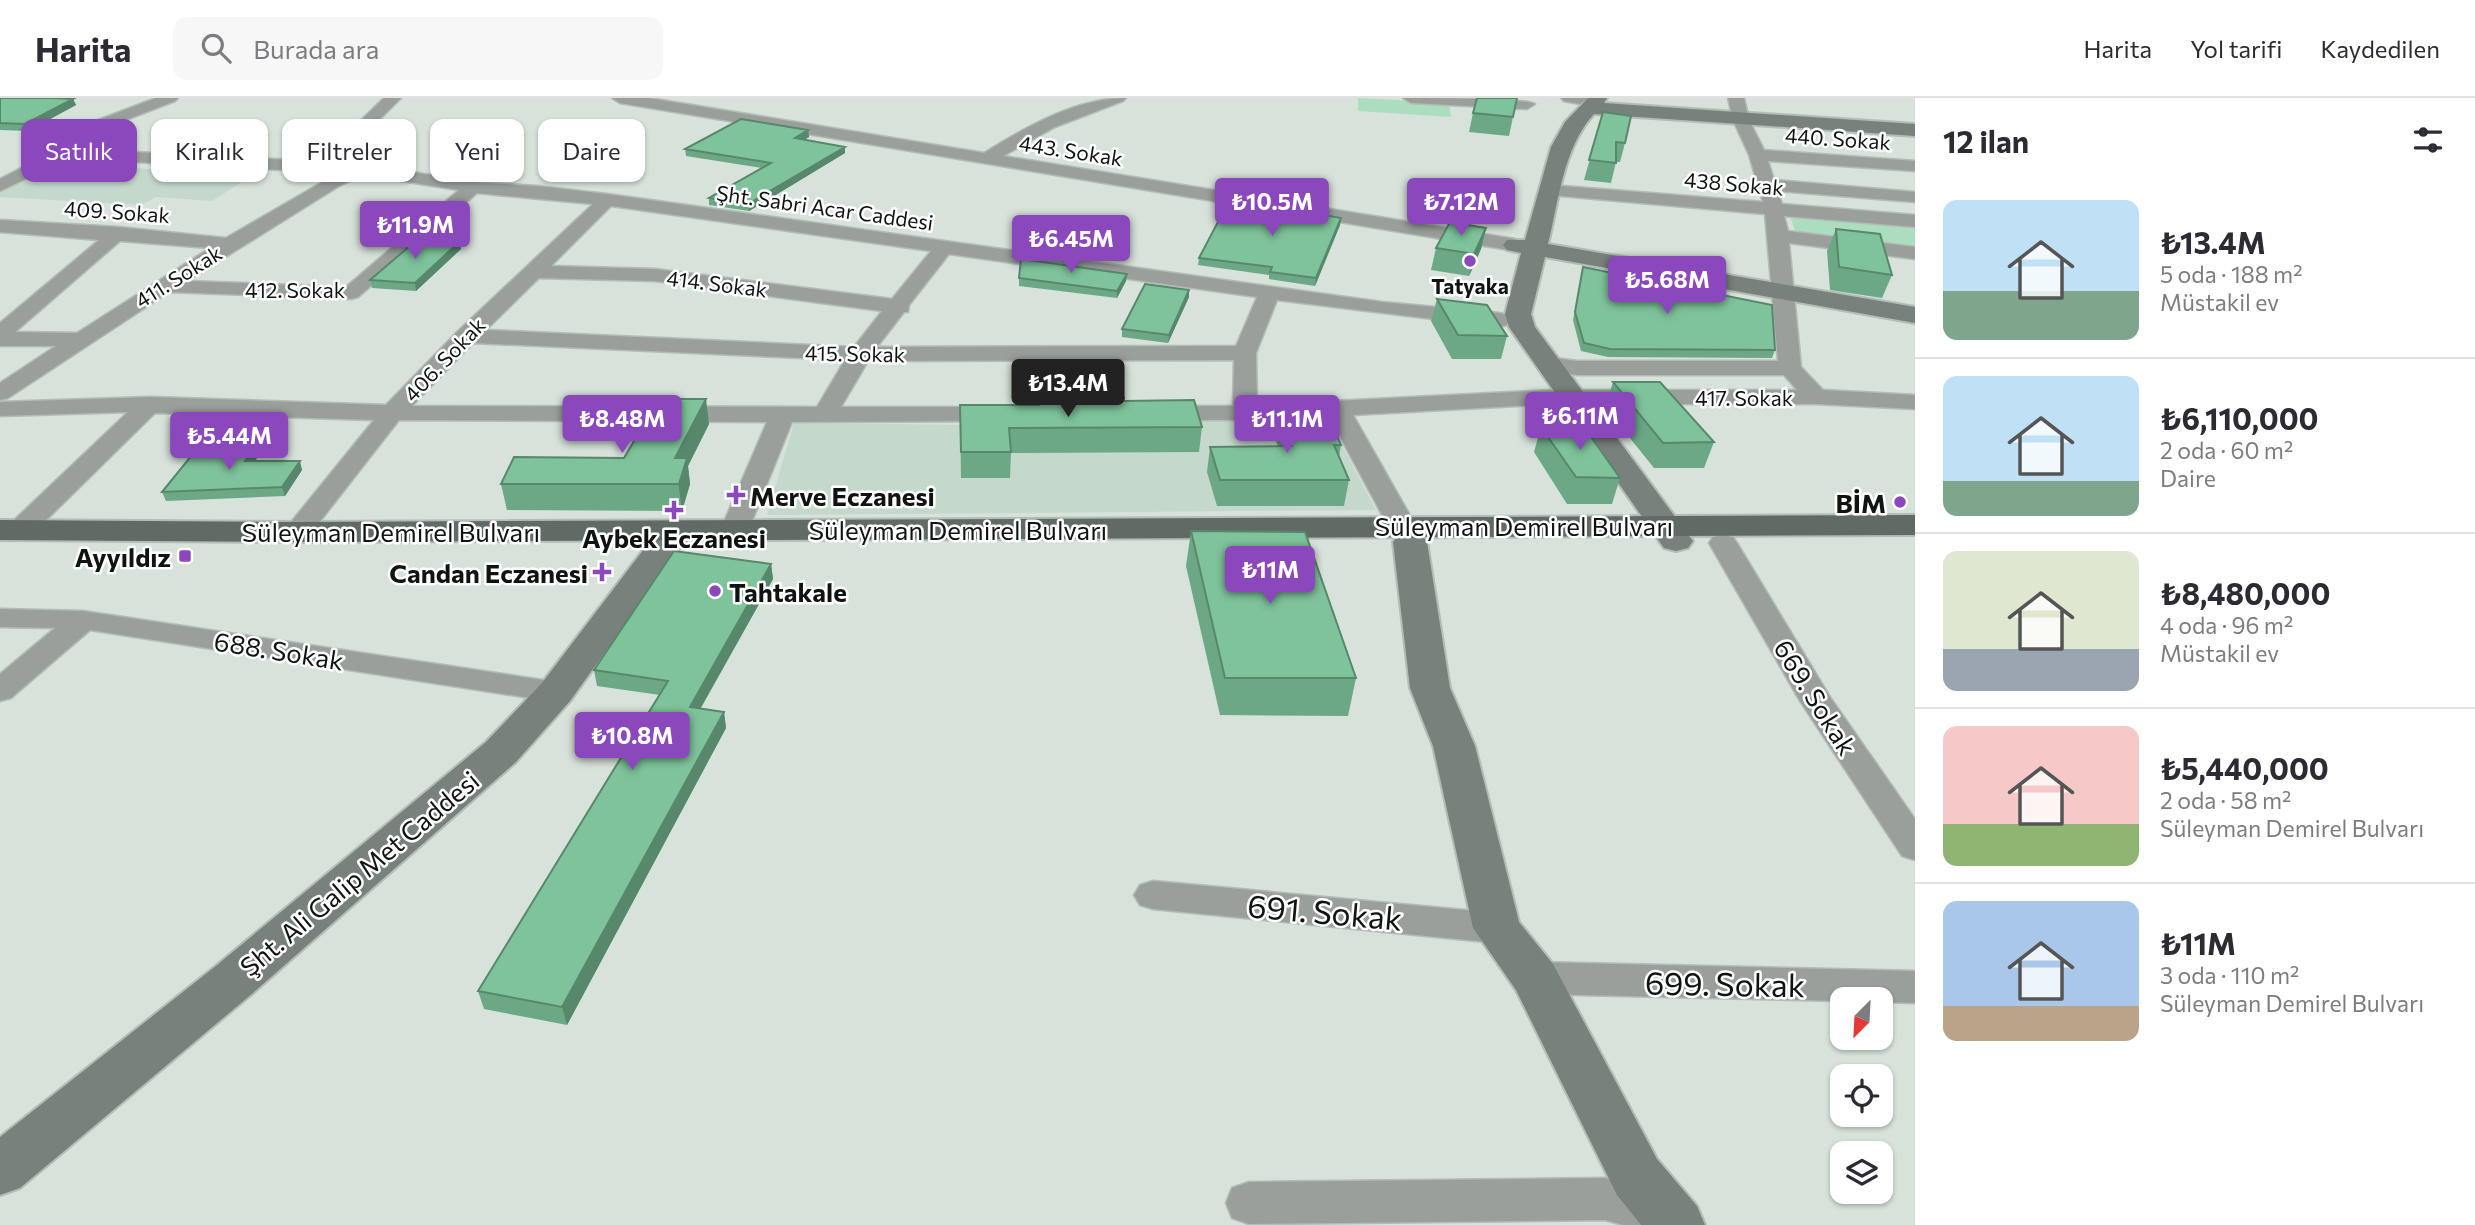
<!DOCTYPE html>
<html lang="tr">
<head>
<meta charset="utf-8">
<style>
	body { margin:0; font-family:Commissioner,sans-serif; background:#f7f7f7; color:#2b2b33; height:100vh; display:flex; flex-direction:column; font-size:26px; white-space:nowrap }
	* { box-sizing:border-box; margin:0 }
	p { font-size:23px; color:#7c7c81 }
	.icon { flex:none; width:38px; height:38px; fill:none; stroke:currentColor; stroke-width:2; stroke-linecap:round; stroke-linejoin:round }
	.map { position:relative; flex:1; overflow:hidden }
	.panel { display:flex; flex-direction:column; background:#fff; width:560px }
	.panel>* { flex:none }
	.hud { position:absolute; left:21px; top:21px; width:665px; height:63px; display:flex; gap:14px }
	.needle { width:46px; rotate:204deg }
	.fabs { position:absolute; left:1830px; top:889px; display:grid; gap:14px }
	.fabs a { display:grid; place-items:center; width:63px; height:63px; border-radius:14px; background:#fff; box-shadow:0 2px 5px #0004; font-size:35px }
	.price { position:absolute; translate:-50% -60px; padding:0 16px; border-radius:7px; background:#8b48bc; color:#fff; font-size:23px; line-height:46px; filter:drop-shadow(0 2px 4px #0008) }
	.price::after { content:''; position:absolute; left:50%; top:42px; width:21px; height:16px; margin-left:-10px; background:inherit; clip-path:polygon(0 0,100% 0,50% 100%) }
	.price.on { background:#222; color:#fff }
	ul { padding:0; list-style:none }
	li { display:flex; align-items:center; gap:21px; height:175px; padding:0 28px }
	li+li { border-top:2px solid #e1e1e2 }
	li span { display:grid; place-items:center; flex:none; width:196px; height:140px; border-radius:14px; color:#555 }
	li>.icon { margin-inline-start:auto }
	span .icon { width:84px; height:84px; fill:#fffc; stroke-width:1 }
	li b { font-size:30px }
	h2 { display:flex; justify-content:space-between; align-items:center; height:84px; padding:0 28px; font-size:30px }
	.pill { padding:0 24px; border-radius:14px; background:#fff; box-shadow:0 2px 5px #0004; font-size:24px; line-height:63px }
	.pill.on { background:#8b48bc; color:#fff }
	header { display:flex; align-items:center; gap:42px; box-sizing:border-box; height:98px; padding:0 35px; background:#fff; border-bottom:2px solid #e1e1e2 }
	header strong { font-size:33px }
	nav { display:flex; gap:38px; margin-inline-start:auto; font-size:24px }
	.search { width:490px; height:63px; background:#f7f7f7; display:flex; align-items:center; gap:18px; box-sizing:border-box; padding:0 24px; border-radius:14px; color:#7c7c81; font-size:26px }
	main { display:flex; flex:1; min-height:0 }
	.map>svg:first-child { display:block }
</style>
</head>
<body>
<header>
<strong>Harita</strong>
<div class="search"><svg class="icon" aria-label="search" viewBox="0 0 24 24"><circle cx="10" cy="10" r="6"/><path d="M15 15l6 6"/></svg>Burada ara</div>
<nav><a>Harita</a><a>Yol tarifi</a><a>Kaydedilen</a></nav>
</header>
<main>
<div class="map">
<svg width="1915" height="1127" viewBox="0 0 1915 1127">
	<rect width="100%" height="100%" fill="#d6e2da"/>
	<path fill="#c4d8cc" d="M47,64L251,78L212,103L156,99L141,107L0,99V88Z
		M1327,319L1376,412L767,417L794,325L973,327Z"/>
	<path fill="#acddbf" d="M1358,0L1449,5L1451,19L1358,13Z
		M1799,119L1915,129V152L1796,135L1791,121Z"/>
	<g fill="none" stroke-linecap="round" stroke-linejoin="round">
		<defs>
			<path id="street" d="M156,0H178L175,3L97,33L75,51L352,65L356,27L384,0H401L370,31V67L473,84L537,88L607,96L1382,204L1499,215L1507,217L1510,222L1507,227L1499,229L1277,202L1256,255L1257,307L1552,292L1562,296L1572,292H1797L1784,277H1577L1539,271L1535,266L1539,261L1547,259L1577,263H1778L1765,116L1550,97L1541,92L1550,87L1763,104L1749,57L1733,22L1728,0H1744L1749,22L1764,52L1915,63V73L1768,63L1774,82L1915,94V104L1778,93L1782,106L1915,117V129L1784,118L1788,133L1915,149V161L1789,145L1801,269L1823,292L1915,297V311L1816,306H1572L1562,302L1552,306L1353,317L1416,428L1412,434L1402,436L1392,434L1388,428L1329,318L1245,322H1156L1147,320L1144,315L1147,310L1156,308H1233L1234,262L868,263L841,309H1003L1012,311L1015,316L1012,321L1003,323L792,324L748,433L744,439L734,441L724,439L720,433L767,324L399,322L307,440L297,442L287,440L283,434L374,322L155,315L30,438L20,440L10,438L6,432L10,426L128,314L0,318V304L150,299L386,307L458,233L593,106L477,95L358,199L351,201L169,194L8,300L0,302V285L56,248H0V225L99,142L0,134V122L118,129L226,140L338,75L63,60L53,68L0,93V81L41,60L85,27ZM363,77L459,92L346,189L187,183L339,88ZM611,108L931,153L892,201L655,171L551,168ZM120,143L210,150L77,235L15,234ZM949,156L1257,199L1236,248L877,249L904,214H908L909,207ZM539,180L655,183L882,213L854,249L486,232ZM473,245L845,262L817,309L412,308Z
				M612,0H649L984,55C1026,29 1076,0 1126,0L1123,3L1055,29L1003,58L1515,141L1525,147L1515,153L620,5Z
				M1403,0C1425,0 1524,0 1535,6L1527,11L1411,5Z
				M1561,0H1587L1588,1L1580,6L1564,3Z
				M1723,437L1733,439L1737,445L1830,599L1915,721V762L1902,758L1800,603L1709,445L1713,439Z
				M0,511L83,513L556,584L567,587L572,594L567,601L556,604L90,532L11,600L0,603V576L55,530L0,529Z
				M1153,783L1497,815L1511,819L1517,830L1511,841L1497,845L1153,811L1140,807L1134,797L1140,787Z
				M1535,864L1915,873V905L1881,904V901H1843V903L1535,896L1521,891L1515,880L1521,869Z
				M1605,1080L1681,1101L1688,1116L1683,1127H1623L1605,1122L1249,1126L1232,1120L1226,1105L1232,1090L1249,1084Z"/>
			<path id="secondary" d="M1588,0H1607L1604,5L1915,26V38L1594,16C1563,50 1559,102 1548,146L1915,209V225L1545,159L1531,216L1535,229L1693,443L1688,450L1676,453L1664,450L1509,229L1505,216L1521,155L1507,152L1503,147L1507,142H1525L1551,49L1565,24Z
				M670,423L682,426L687,433L681,448L570,603L516,664L253,895L20,1090L0,1097V1039L217,867L486,644L542,585L647,447L658,426Z
				M1410,434L1422,437L1427,444L1450,590L1475,648L1519,824L1553,866L1657,1061L1697,1108L1705,1127H1641L1617,1097L1516,892L1473,830L1433,648L1410,590L1393,444L1398,437Z"/>
			<path id="primary" d="M1915,417V437L297,444L0,442V422L297,424Z"/>
		</defs>
		<use href="#street" stroke="#b2bdb6" stroke-width="3"/>
		<use href="#secondary" stroke="#b2bdb6" stroke-width="4"/>
		<use href="#primary" stroke="#b2bdb6" stroke-width="4"/>
		<use href="#street" fill="#9a9f9c" fill-rule="evenodd"/>
		<use href="#secondary" fill="#79817c" fill-rule="evenodd"/>
		<use href="#primary" fill="#616b65" fill-rule="evenodd"/>
	</g>
	<path fill="#6ca885" d="M0,0H67L65,1H73L76,7L28,33L0,32Z
		M1517,0L1509,38L1469,34L1473,15Z
		M1603,14L1625,45L1620,64H1616L1611,85L1584,82Z
		M808,32L809,39L804,42L845,49V55L749,113L709,107V100L762,70L686,58L685,51Z
		M1341,120L1340,127L1315,188L1269,181V177L1198,167L1199,160Z
		M1486,130L1481,151L1469,178L1431,172L1436,150Z
		M1836,131L1892,177L1882,200L1830,192L1827,153Z
		M459,144L461,151L416,193L372,190L370,182Z
		M1583,169L1775,252L1772,260L1608,259L1581,253L1573,222Z
		M1127,176L1126,183L1117,200L1019,188V180Z
		M1189,192V199L1168,245L1122,239V231Z
		M1437,201L1507,238L1501,261H1452L1431,223Z
		M1613,284L1714,344L1704,370H1654L1605,309Z
		M1124,303L1202,329L1199,354L1011,355L1010,380H961L960,307H1038Z
		M1280,317L1341,347L1339,359L1349,382L1344,408H1217L1207,374L1210,349L1278,348L1276,343Z
		M709,326L688,368L690,386L682,413L507,412L501,386L624,360Z
		M1541,329L1620,380L1612,406H1567L1534,354Z
		M257,360L255,363L302,372L285,398L166,403L162,394Z
		M1191,433L1356,580L1348,618L1220,617L1186,468Z
		M771,466L773,481L701,610L724,614L726,630L567,927L484,911L478,893L660,597L597,588L594,572Z"/>
	<path fill="#58886c" d="M73,1L76,7L28,33L25,26Z
		M808,32L809,39L795,47V40Z
		M845,49V55L749,113L748,106Z
		M1341,120L1340,127L1315,188L1316,180Z
		M1486,130L1481,151L1469,178L1474,156Z
		M459,144L461,151L416,193L415,185Z
		M1127,176L1126,183L1117,200V193Z
		M1189,192V199L1168,245L1169,237Z
		M706,301L709,326L688,368L690,386L682,413L675,360Z
		M254,351L257,360L249,372L245,363Z
		M300,363L302,372L285,398L282,389Z
		M771,466L773,481L692,625L690,609Z
		M724,614L726,630L567,927L562,909Z"/>
	<path fill="#7ec39b" stroke="#58886c" stroke-width="2" d="M0,0H52H51L73,1L25,26L0,25Z
		M1477,0H1517L1513,19L1473,15Z
		M1603,14L1631,18L1625,45L1616,44V65L1589,62Z
		M741,21L808,32L795,40L845,49L748,106L709,100L771,65L685,51Z
		M1230,101L1341,120L1316,180L1270,174L1272,169L1199,160Z
		M1450,124L1486,130L1474,156L1436,150Z
		M1836,131L1880,136L1892,177L1839,169Z
		M418,141L459,144L415,185L370,182Z
		M1021,161L1127,176L1117,193L1019,180Z
		M1583,169L1772,207L1775,252L1610,251L1584,245L1575,214Z
		M1145,186L1189,192L1169,237L1122,231Z
		M1437,201L1487,207L1507,238L1458,237Z
		M1613,284H1660L1714,344L1663,345Z
		M1124,300V303L1194,302L1202,329L1009,330L1011,354H961L960,307H1039L1038,303H1091L1090,301Z
		M659,301H706L675,360H687L679,386H501L514,359L624,360Z
		M1280,317H1328L1341,347H1334L1349,382H1220L1210,349L1292,348Z
		M1541,329H1584L1620,380L1576,379Z
		M254,351L245,363H300L282,389L162,394L196,352Z
		M1191,433L1305,434L1356,580H1225Z
		M674,453L771,466L690,609L724,614L562,909L478,893L668,583L594,572Z"/>
	<g fill="#8b48bc" stroke="#fff" stroke-width="2.5">
		<circle cx="1470" cy="163" r="7"/>
		<path d="M732.5 386.5h7v7h7v7h-7v7h-7v-7h-7v-7h7z"/>
		<circle cx="1900" cy="404" r="7"/>
		<path d="M670.5 401.5h7v7h7v7h-7v7h-7v-7h-7v-7h7z"/>
		<rect x="178" y="451" width="14" height="14" rx="3.5"/>
		<path d="M598.5 463.5h7v7h7v7h-7v7h-7v-7h-7v-7h7z"/>
		<circle cx="715" cy="493" r="7"/>
	</g>
	<g text-anchor="middle" dominant-baseline="central" stroke-width="5" stroke-linejoin="round" paint-order="stroke">
		<g font-size="21" fill="#101411" stroke="#fff">
			<text transform="translate(1838 40) rotate(4)">440. Sokak</text>
			<text transform="translate(1071 52) rotate(9)">443. Sokak</text>
			<text transform="translate(1734 85) rotate(5)">438 Sokak</text>
			<text transform="translate(825 109) rotate(8)">Şht. Sabri Acar Caddesi</text>
			<text transform="translate(117 113) rotate(4)">409. Sokak</text>
			<text transform="translate(178 178) rotate(-32)">411. Sokak</text>
			<text transform="translate(717 185) rotate(7)">414. Sokak</text>
			<text x="295" y="191">412. Sokak</text>
			<text transform="translate(855 255) rotate(1)">415. Sokak</text>
			<text transform="translate(444 261) rotate(-46)">406. Sokak</text>
			<text x="1744" y="299">417. Sokak</text>
		</g>
		<g font-size="21" font-weight="bold" fill="#101411" stroke="#fff">
			<text x="1470" y="187">Tatyaka</text>
		</g>
		<g font-size="26" font-weight="bold" fill="#101411" stroke="#fff" text-anchor="end">
			<text x="750" y="397" text-anchor="start">Merve Eczanesi</text>
			<text x="1886" y="404">BİM</text>
			<text x="674" y="439" text-anchor="middle">Aybek Eczanesi</text>
			<text x="171" y="458">Ayyıldız</text>
			<text x="588" y="474">Candan Eczanesi</text>
			<text x="729" y="493" text-anchor="start">Tahtakale</text>
		</g>
		<g font-size="26" fill="#101411" stroke="#fff">
			<text x="1524" y="427">Süleyman Demirel Bulvarı</text>
			<text x="958" y="431">Süleyman Demirel Bulvarı</text>
			<text x="391" y="433">Süleyman Demirel Bulvarı</text>
			<text transform="translate(279 552) rotate(9)">688. Sokak</text>
			<text transform="translate(1816 599) rotate(58)">669. Sokak</text>
			<text transform="translate(359 775) rotate(-40)">Şht. Ali Galip Met Caddesi</text>
		</g>
		<g font-size="32" fill="#101411" stroke="#fff">
			<text transform="translate(1325 813) rotate(5)">691. Sokak</text>
			<text transform="translate(1725 885) rotate(1)">699. Sokak</text>
		</g>
	</g>
</svg>
<div class="fabs">
<a><svg class="needle" viewBox="-14 -14 28 28"><path d="M0-13l5 13h-10z" fill="#e53935"/><path d="M0 13l5-13h-10z" fill="#7c7c81"/></svg></a>
<a><svg class="icon" aria-label="locate" viewBox="0 0 24 24"><circle cx="12" cy="12" r="6"/><path d="M12 2v4M12 18v4M2 12h4M18 12h4"/></svg></a>
<a><svg class="icon" aria-label="layers" viewBox="0 0 24 24"><path d="M12 4l9 5-9 5-9-5zM3 14l9 5 9-5"/></svg></a>
</div>
<b class="price" style="left:1272px;top:140px">₺10.5M</b>
<b class="price" style="left:1461px;top:140px">₺7.12M</b>
<b class="price" style="left:415px;top:163px">₺11.9M</b>
<b class="price" style="left:1071px;top:177px">₺6.45M</b>
<b class="price" style="left:1667px;top:218px">₺5.68M</b>
<b class="price on" style="left:1068px;top:321px">₺13.4M</b>
<b class="price" style="left:1580px;top:354px">₺6.11M</b>
<b class="price" style="left:622px;top:357px">₺8.48M</b>
<b class="price" style="left:1287px;top:357px">₺11.1M</b>
<b class="price" style="left:229px;top:374px">₺5.44M</b>
<b class="price" style="left:1270px;top:508px">₺11M</b>
<b class="price" style="left:632px;top:674px">₺10.8M</b>
<div class="hud">
<a class="pill on">Satılık</a>
<a class="pill">Kiralık</a>
<a class="pill">Filtreler</a>
<a class="pill">Yeni</a>
<a class="pill">Daire</a>
</div>
</div>
<section class="panel">
<h2>12 ilan<svg class="icon" aria-label="filters" viewBox="0 0 24 24"><path d="M4 7h16M4 17h16"/><circle cx="9" cy="7" r="2"/><circle cx="15" cy="17" r="2"/></svg></h2>
<ul>
<li><span style="background:linear-gradient(#bfe0f5 65%,#7fa58c 0)"><svg class="icon" aria-label="home" viewBox="0 0 24 24"><path d="M3 11l9-7 9 7M6 9v11h12V9"/></svg></span><div><b>₺13.4M</b><p>5 oda · 188 m²</p><p>Müstakil ev</p></div></li>
<li><span style="background:linear-gradient(#bfe0f5 75%,#7fa58c 0)"><svg class="icon" aria-label="home" viewBox="0 0 24 24"><path d="M3 11l9-7 9 7M6 9v11h12V9"/></svg></span><div><b>₺6,110,000</b><p>2 oda · 60 m²</p><p>Daire</p></div></li>
<li><span style="background:linear-gradient(#dfe7d0 70%,#9aa5b1 0)"><svg class="icon" aria-label="home" viewBox="0 0 24 24"><path d="M3 11l9-7 9 7M6 9v11h12V9"/></svg></span><div><b>₺8,480,000</b><p>4 oda · 96 m²</p><p>Müstakil ev</p></div></li>
<li><span style="background:linear-gradient(#f6c9c9 70%,#8fb573 0)"><svg class="icon" aria-label="home" viewBox="0 0 24 24"><path d="M3 11l9-7 9 7M6 9v11h12V9"/></svg></span><div><b>₺5,440,000</b><p>2 oda · 58 m²</p><p>Süleyman Demirel Bulvarı</p></div></li>
<li><span style="background:linear-gradient(#a9c7e8 75%,#b9a48a 0)"><svg class="icon" aria-label="home" viewBox="0 0 24 24"><path d="M3 11l9-7 9 7M6 9v11h12V9"/></svg></span><div><b>₺11M</b><p>3 oda · 110 m²</p><p>Süleyman Demirel Bulvarı</p></div></li>
</ul>
</section>
</main>
</body>
</html>
